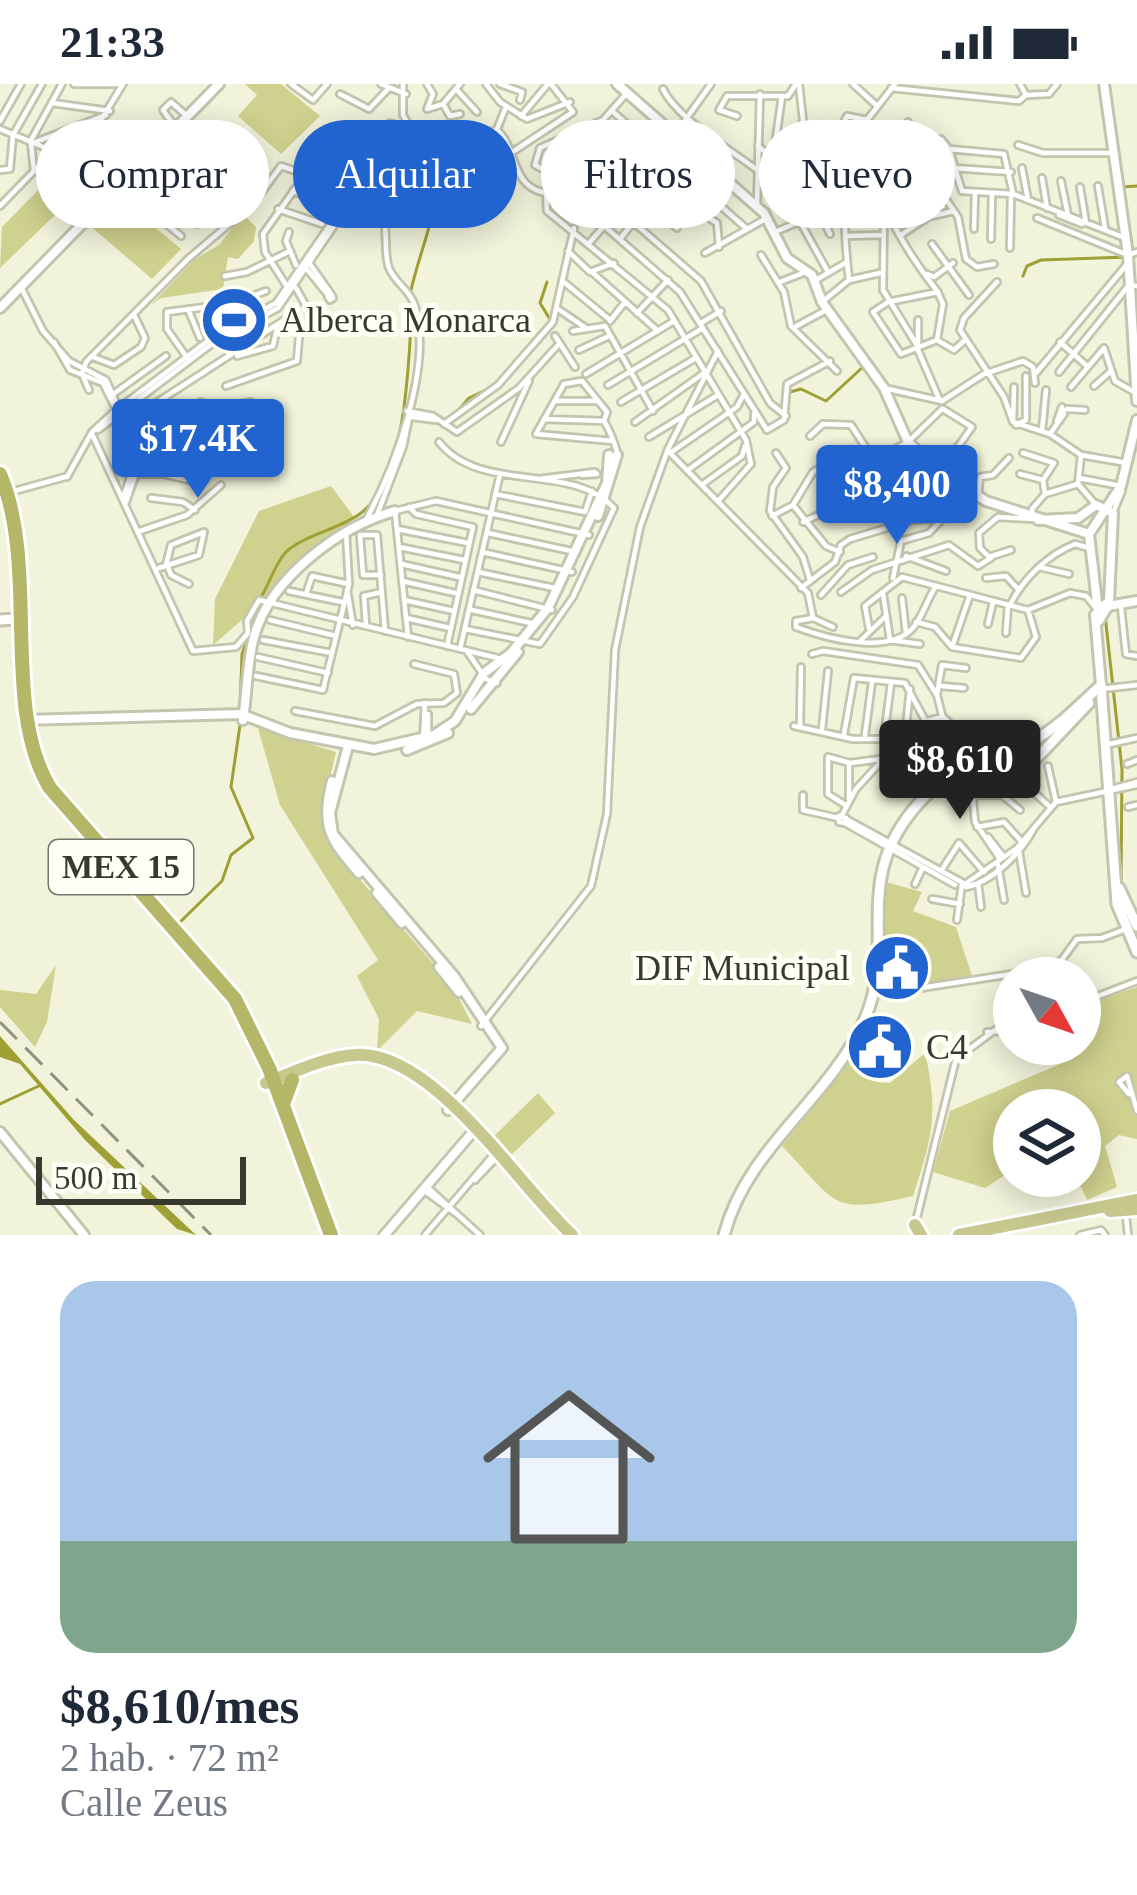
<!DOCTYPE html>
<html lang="es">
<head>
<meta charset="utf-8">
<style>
	body { margin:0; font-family:Georgia,serif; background:#f2f2f3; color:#1f2937; height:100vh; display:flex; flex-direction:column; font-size:45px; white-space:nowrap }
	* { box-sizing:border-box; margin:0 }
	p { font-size:39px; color:#747a83 }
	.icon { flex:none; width:66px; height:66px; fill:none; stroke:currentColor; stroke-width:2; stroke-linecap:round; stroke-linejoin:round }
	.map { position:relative; height:1151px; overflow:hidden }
	.sheet { display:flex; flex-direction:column; background:#fff; flex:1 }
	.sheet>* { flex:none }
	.guide { position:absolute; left:36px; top:36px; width:1065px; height:108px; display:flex; gap:24px }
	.needle { width:78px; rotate:130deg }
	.controls { position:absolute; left:993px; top:873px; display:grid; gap:24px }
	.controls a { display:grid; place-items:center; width:108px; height:108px; border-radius:50%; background:#fff; box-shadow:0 6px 30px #0003; font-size:60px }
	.scale { position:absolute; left:36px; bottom:30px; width:210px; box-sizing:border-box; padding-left:12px; border:6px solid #37382e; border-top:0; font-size:33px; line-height:42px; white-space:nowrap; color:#37382e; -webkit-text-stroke:9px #fefff5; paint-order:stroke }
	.price { position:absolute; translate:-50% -102px; padding:0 27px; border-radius:12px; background:#2164d0; color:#fff; font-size:39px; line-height:78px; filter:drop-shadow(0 3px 6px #0008) }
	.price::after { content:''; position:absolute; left:50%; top:72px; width:36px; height:27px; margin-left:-18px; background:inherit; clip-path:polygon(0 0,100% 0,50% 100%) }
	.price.on { background:#222; color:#fff }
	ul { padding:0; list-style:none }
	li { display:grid; align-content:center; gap:24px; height:636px; padding:0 60px }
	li+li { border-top:3px solid #e0e1e3 }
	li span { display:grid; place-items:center; height:372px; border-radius:36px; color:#555 }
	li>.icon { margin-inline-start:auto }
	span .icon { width:216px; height:216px; fill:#fffc; stroke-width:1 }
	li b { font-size:51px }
	.tag { padding:0 42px; border-radius:54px; background:#fff; box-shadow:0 6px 30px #0003; font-size:42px; line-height:108px }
	.tag.on { background:#2164d0; color:#fff }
	.status { display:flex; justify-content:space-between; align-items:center; height:84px; padding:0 60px; background:#fff; direction:ltr }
	.status svg { height:33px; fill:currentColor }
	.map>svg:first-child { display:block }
</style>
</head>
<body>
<div class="status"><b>21:33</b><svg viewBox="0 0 49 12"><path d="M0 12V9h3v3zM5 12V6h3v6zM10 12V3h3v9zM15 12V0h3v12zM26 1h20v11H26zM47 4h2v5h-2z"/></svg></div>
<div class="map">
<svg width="1137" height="1151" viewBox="0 0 1137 1151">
	<rect width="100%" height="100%" fill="#f1f3db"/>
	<path fill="#cfd18e" d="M245,0H281L320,32L281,70L238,32L257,11Z
		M49,95L84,103L0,184L2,143Z
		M116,111L181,165L152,195L88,140Z
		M243,130L256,143L254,157L238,175L228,173L223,205L161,214L151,221L195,175L219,161Z
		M331,402L354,433L332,458L213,561L215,515L259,427Z
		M258,644L336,668L321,731L328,759L452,901L472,940L417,927L377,967L379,935L357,892L378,876L280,721Z
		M882,797L922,808L913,827L956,843L973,895L913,904L907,903L905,876L879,875Z
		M56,881L47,938L35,963L0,923V906L36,910Z
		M1137,903V1055L1119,1051L1105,1062L1117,1103L1087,1116L1076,1092L1080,1026H1014V1085L985,1104L933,1088L950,1027L1074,974L1069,960H1080V923Z
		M860,965L876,998L890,999L925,969C939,1029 932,1054 913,1112C829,1131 839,1121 782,1062Z
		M538,1009L555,1029L509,1073L491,1055Z"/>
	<path fill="#9fa034" d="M0,952L74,1036L196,1151L177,1145L85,1056L20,980L0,973Z"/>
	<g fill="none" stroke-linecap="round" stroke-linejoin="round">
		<path stroke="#9fa034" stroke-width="3" d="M1122,103L1137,102
			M1023,192L1027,182L1041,176L1128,173
			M547,198L540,219L551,237
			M410,211C417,176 430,149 435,116C437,102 427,92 428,78
			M498,299L515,280
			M790,308L801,305L826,317L864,282
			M456,329L469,314L490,304
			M1040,440L1059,444
			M260,515C269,501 276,477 287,467C307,450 340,445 361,429C408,394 409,270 412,220
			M1105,531L1122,685L1121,801
			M240,625L242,570L258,524
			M1130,839L1137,856
			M177,841L222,797L231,771L253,754L231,703L240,641
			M0,1020L41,1001"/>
		<defs>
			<path id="minor" d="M74,0H118
				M291,0L313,16L327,0
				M381,0L406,10
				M403,0V31L411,45
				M427,0L433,10L427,25L443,20L460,0
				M486,0L500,18L527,35L570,18
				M500,0L522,8L520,16
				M853,0L876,21
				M895,0L867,36C863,96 901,161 937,207C939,211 941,215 943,220L937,256L901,270L873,228L888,218L938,208
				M1020,0L1026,11
				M891,4L1019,17L1026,11L1049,10L1057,0
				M456,5L477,28
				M663,5C684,49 790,95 805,132
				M627,9L603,36L540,64L535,81C559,96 589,79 610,65L631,73L657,101L717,139L719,163
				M340,10L369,25L389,4
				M782,12L775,61L783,69L797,62
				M52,19L110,27
				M443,20L450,32L460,30
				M612,27L747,145
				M187,32L171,18L163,26C180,53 212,74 237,95L251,87L205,44L189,55
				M521,32L548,0
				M737,32L719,26L727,12H788L796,0
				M0,37L21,0
				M908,38C883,77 901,100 921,137
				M390,39L451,58L497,46
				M841,44L847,32L867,36
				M0,45L85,80
				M497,45L506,23
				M497,46C517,63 511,101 542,108C559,112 575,101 592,103
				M674,52L711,0
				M30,58L62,0
				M33,59L106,31
				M1018,61L1043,69H1113
				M758,62L783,83
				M949,65L962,107L1013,110L1125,154
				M949,65L941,55L923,63L939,105L958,133L966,175L977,183L994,180
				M949,65L1004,70L1013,110
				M514,67L573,28L551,0
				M147,72L211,126
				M77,75L123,0
				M37,84L77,98
				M571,84L701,197L770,319L786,332
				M953,84L1011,88
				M1022,84L1028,116
				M0,86L10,85L13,51L42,0
				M134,86L197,140L222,115L161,58
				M612,90L677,144
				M1042,94L1047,124
				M1061,97L1068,131
				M119,101L181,152
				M1098,102L1105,144
				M1080,103L1086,139
				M293,107L338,126
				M564,107L680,208L767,346L784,336L787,300L830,277
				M905,108L930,81
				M546,109L547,127L668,226L746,356L751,380L720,415
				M606,112L614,103L624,110
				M794,113L810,91L790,87L803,36L799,0
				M846,113L882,110
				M757,121L760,10
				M0,122L34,87L31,59
				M368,122L369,111L397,77L450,57
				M278,125L322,140
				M1059,131L1082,140
				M884,132L883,206L918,263
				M798,134L828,188
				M1037,134L1128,171L1137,168
				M974,145L975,108
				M289,148L286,157L296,181
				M775,148L820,129L883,132
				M830,150L820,129L831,75
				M901,151L928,133L954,127
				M846,152L882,151
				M620,155L635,136
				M991,155L992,110
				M590,158L604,142
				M932,160L969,211
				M1010,164L1011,112
				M568,167L590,188L614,179
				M705,169L767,134
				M761,171L784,208L791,242L837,287
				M310,180L331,210
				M307,185L328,211
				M592,188L658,247
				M927,190L934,193L953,179
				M225,192L247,188L290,167
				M816,196L847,178
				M849,196C844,150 838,99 867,59L894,61
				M780,198L808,187
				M997,198L964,234L960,246L1004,313L1013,338L1050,350L1081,371L1127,379
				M565,199L610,236
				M21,203L43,247L69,277L106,296L141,375L126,418
				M288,204L265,168L263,150L307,88
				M331,210L333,214L330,216L328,213Z
				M822,218L849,196L880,189
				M188,225L200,254
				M212,225L220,241
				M558,225L586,244
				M637,229L668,196
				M918,236V266L940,317
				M610,237L625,218
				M701,239L721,227
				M605,242L653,327
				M793,244L828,225
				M573,247L605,242
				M555,252L575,283
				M937,256L954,266L965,256
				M54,258L70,286L103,299C125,347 145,362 123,413
				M1060,258L1087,282
				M1104,264L1115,297L1136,309
				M579,266L609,252
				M237,272L273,262L278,240
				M93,273L114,281L141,263L145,254L134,231
				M188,275L167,245V228L230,220L266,207
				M1059,288L1129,201L1137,202
				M1036,289L1128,179
				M586,290L674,237
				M608,301L703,244
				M226,302L297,277L299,253L311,231L296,204
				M1094,302L1110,288
				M1071,303L1104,264
				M884,304L942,317L984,290L1023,277L1033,283L1035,299
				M89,306L82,290L86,278L189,174L253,120L281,82L348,105
				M112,311L166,272
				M555,317H597
				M621,318L694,275
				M1067,325L1085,326
				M407,327L433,332L457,348L519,304L559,260
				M412,333L436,336
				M174,335L201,318L221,328
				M544,335L604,337
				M635,338L704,289
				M1013,338L1014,303
				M444,340L498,301L553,238L574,144
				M122,341L295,229
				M1016,341L1026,336V292
				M129,342L251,318
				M98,346L213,259L278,224L334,142
				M1042,347L1046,306
				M1050,350L1064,330L1062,323L1057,337
				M93,352L193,567L236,563L248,549L247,537L259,516L502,575
				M810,352L823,340L851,341L875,378
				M649,353L718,311
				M613,357L536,350L564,300L582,297L607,328L604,337C610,347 614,357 617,368
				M439,358C481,411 571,377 614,424L573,513L540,560L465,545
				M501,358L529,297
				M138,363L239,347
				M670,369L808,509L813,534
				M670,369L737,323L743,312
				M776,369L786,384L773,403L770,427L803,473L810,496
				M1023,369L1054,379L1043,396
				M1081,371L1078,400L1096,421
				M688,386L754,338V330
				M940,388L972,343L943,325
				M136,390H163L230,370
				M163,390L193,397L206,378
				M1020,390L1043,396
				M67,393L92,348L115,327L209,256L276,219L330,141L354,125L377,123C391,137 382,165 389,184C395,199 411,207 415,222C433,283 395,383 366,436
				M1079,394L1121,402
				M539,395L595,388L597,390L582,391
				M703,400L742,372L745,362
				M7,409L65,393
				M495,410L585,428L592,407
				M1045,410L1078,400
				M978,412L980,393L993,391L1009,374
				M151,414L183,418L195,426
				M409,423L416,430L473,443L447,562
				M1113,429L1122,407
				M377,431L403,363L410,329
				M772,432L793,421
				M803,438L827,427L856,434L861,430L853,413
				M397,445L468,459
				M140,447L187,431L221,401
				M488,449L576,468
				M399,463L464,476
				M1011,466L989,473L980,464L979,449L998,433L1033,435L1032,425L1045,410L1043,396
				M482,468L572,488
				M840,468L826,462L793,421L813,388L822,383L839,396L908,358L942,325
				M906,472L946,487
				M401,480L459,493
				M168,483L171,491L189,500
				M1039,483L1069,490
				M159,484L199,471L204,448L171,461L166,481
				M478,488L559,505
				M381,491H363L360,451H377L385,547
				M893,494L901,457L929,449L943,434
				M986,494L1006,492L1018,505
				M402,497L455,509
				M801,504L835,478L841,461L850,455L913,436L943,434L963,406
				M347,506L353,541
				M473,506L552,526
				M289,507L342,518
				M841,508L872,486L949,461L978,482L991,474
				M883,509L890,556L920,560
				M306,510L312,492L349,500
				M821,511L848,481L873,473
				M902,514L906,549
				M404,516L454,527
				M1010,521C1023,495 1047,471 1075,460L1089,464
				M1121,523L1126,570L1137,572
				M472,526L531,539
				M406,534L450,544
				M270,536L336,552
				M916,538L935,543L952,563
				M988,540L993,518
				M366,541L364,512L382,508
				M833,543L813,534L796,537V543C825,554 887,571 912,545C922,535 927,515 936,502
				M869,544L865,522L902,493L1028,526L1070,509L1086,512L1096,524
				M1006,549L1008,521
				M408,553L395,427L436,417L589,451
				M263,556L332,569
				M861,556L886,532
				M952,563L1021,574L1036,553L1028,526
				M952,563L969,514
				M460,565L500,390
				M466,566L486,595L497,599
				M812,570L823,567L918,581L937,611L944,639
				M258,573L328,589
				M256,592L323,606L349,500L346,448
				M941,602L964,604
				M1101,605L1137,601
				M937,610L942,581L966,584
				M295,627L375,642L417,620L444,619L457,609L454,590L414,580
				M428,630V655
				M927,637L943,633L955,644L969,680
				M794,642L853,655H900L941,637L964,682
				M800,642L801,583
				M822,645L828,587
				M844,650L854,594L905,599L927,640
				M865,651L872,598
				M884,653L891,599
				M905,653L910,605
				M423,655L425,619
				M1105,661L1137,654
				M849,679V715
				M1127,680L1137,676
				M1048,682L1056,718
				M971,694L975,738L1000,775
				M1018,694L1049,722
				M1108,706L1137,698
				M803,711V726L838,734
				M978,711H1002L1020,726
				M847,722L828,710V673L850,679L881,675
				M1128,723L1137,721
				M842,731L856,705L888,670
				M839,732L846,734L845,739L839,738Z
				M846,735L965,800L1017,764L1056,718L1137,701
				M845,739L955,801
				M977,743L1004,738L1021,757
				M988,753L1003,772
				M1019,767L1026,809
				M998,781L1004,816
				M941,787L959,759L984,788
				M978,799L981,823
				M915,800L923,783
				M966,803C992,798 1021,769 1033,746
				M932,815L960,820
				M957,836L962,800
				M879,901L914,905L1012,890L1061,877L1077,855L1102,854L1126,845
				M1014,905V922
				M1080,919L1137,897
				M481,942L591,802L607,730L615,566L640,443L668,365L718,267
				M987,948L1001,947L1004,938
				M1127,992L1137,1027
				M1127,992L1119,998L1129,1010
				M475,1096L496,1074
				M427,1103L480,1151
				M426,1108L455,1129
				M1126,1132L1128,1151
				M916,1137L956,975L1014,932
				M382,1151L473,1045
				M387,1151L475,1048
				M425,1151L494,1070
				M1080,1151L1101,1146L1105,1151"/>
			<path id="tertiary" d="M617,0L764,129L787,174L812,191L822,218L884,304L908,358L940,388L986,417L1089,450
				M1104,0L1128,171L1137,317
				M0,224L219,0
				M598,432L617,371
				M1038,436L1078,434L1096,421L1113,429L1109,518L1104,521
				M1095,531L1101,601
				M1099,536L1089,450L1121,402L1137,336
				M1099,537L1108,522L1137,517
				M471,625L518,568
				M24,636L241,630L290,649L374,665L434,651L455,637L484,589L511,569L548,524L607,399L609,371
				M243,636C247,609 247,579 254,553C270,494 339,443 395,427
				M348,662L330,729L333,750L454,892L502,964L448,1026
				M407,666L448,649
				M332,697C320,741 330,756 359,789
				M377,809L402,839
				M439,883L459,908
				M0,1048L84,1151"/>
			<path id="secondary" d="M0,536L16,535
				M1101,602L1117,820L1137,868
				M949,699L983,684L1033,678L1089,619
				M1119,804L1137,842
				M724,1151C747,1063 828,1017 864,937C899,858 849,798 918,720C950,683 989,680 1029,659C1057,645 1078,622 1101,601"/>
			<path id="primary" d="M266,999C294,988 325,973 355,971C433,966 518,1101 572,1151
				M1110,1127L1137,1125
				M915,1141L921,1151
				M959,1151L1137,1116"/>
			<path id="trunk" d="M0,390C40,484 0,622 50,704L235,915L269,984L331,1151
				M283,1020L292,996"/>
		</defs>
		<use href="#minor" stroke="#c4c5ae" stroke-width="10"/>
		<use href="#tertiary" stroke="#c4c5ae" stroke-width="14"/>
		<use href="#secondary" stroke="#c4c5ae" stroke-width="15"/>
		<use href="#primary" stroke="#fff" stroke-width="18"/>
		<use href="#trunk" stroke="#fff" stroke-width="20"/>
		<use href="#minor" stroke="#fff" stroke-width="4.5"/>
		<use href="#tertiary" stroke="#fff" stroke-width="8"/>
		<use href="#secondary" stroke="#fff" stroke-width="9"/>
		<use href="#primary" stroke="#c7c88e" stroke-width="12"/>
		<use href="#trunk" stroke="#b4b668" stroke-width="14"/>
		<path stroke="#919382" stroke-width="3" stroke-dasharray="24 12" stroke-linecap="butt" d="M0,938L211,1151"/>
	</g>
	<defs>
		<symbol id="stadium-disc" viewBox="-11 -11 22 22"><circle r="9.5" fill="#2164d0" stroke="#fefff5"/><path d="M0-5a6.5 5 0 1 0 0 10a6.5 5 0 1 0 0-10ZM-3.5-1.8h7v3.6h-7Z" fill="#fff"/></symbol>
		<symbol id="civic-disc" viewBox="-11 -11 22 22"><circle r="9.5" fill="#2164d0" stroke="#fefff5"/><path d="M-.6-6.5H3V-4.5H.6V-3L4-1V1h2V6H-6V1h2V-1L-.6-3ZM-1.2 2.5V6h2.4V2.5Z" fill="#fff"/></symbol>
	</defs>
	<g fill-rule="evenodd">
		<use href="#stadium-disc" x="196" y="198" width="76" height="76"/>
		<use href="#civic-disc" x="859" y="846" width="76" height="76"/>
		<use href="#civic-disc" x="842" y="925" width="76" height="76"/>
	</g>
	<g text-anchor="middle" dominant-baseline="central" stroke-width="10" stroke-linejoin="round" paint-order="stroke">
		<rect fill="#fefff5" stroke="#73746a" stroke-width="3" x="49" y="756" width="144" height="54" rx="9"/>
		<g font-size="33" font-weight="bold" fill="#37382e">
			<text x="121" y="783">MEX 15</text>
		</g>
		<g font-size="36" fill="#37382e" stroke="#fefff5" text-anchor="start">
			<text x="280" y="236">Alberca Monarca</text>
			<text x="850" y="884" text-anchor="end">DIF Municipal</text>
			<text x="926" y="963">C4</text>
		</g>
	</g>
</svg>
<div class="controls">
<a><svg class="needle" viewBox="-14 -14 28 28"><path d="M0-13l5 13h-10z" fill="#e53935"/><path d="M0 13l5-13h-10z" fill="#747a83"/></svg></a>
<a><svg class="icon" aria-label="layers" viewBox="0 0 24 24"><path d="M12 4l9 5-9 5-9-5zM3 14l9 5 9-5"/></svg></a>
</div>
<div class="scale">500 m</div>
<b class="price" style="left:198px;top:417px">$17.4K</b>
<b class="price" style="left:897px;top:463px">$8,400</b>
<b class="price on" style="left:960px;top:738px">$8,610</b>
<div class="guide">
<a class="tag">Comprar</a>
<a class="tag on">Alquilar</a>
<a class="tag">Filtros</a>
<a class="tag">Nuevo</a>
</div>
</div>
<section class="sheet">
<ul>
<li><span style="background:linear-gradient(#a9c7e8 70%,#7fa58c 0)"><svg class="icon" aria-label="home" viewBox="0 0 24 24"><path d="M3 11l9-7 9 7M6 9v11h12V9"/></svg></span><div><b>$8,610/mes</b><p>2 hab. · 72 m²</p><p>Calle Zeus</p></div></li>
</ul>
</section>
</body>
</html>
